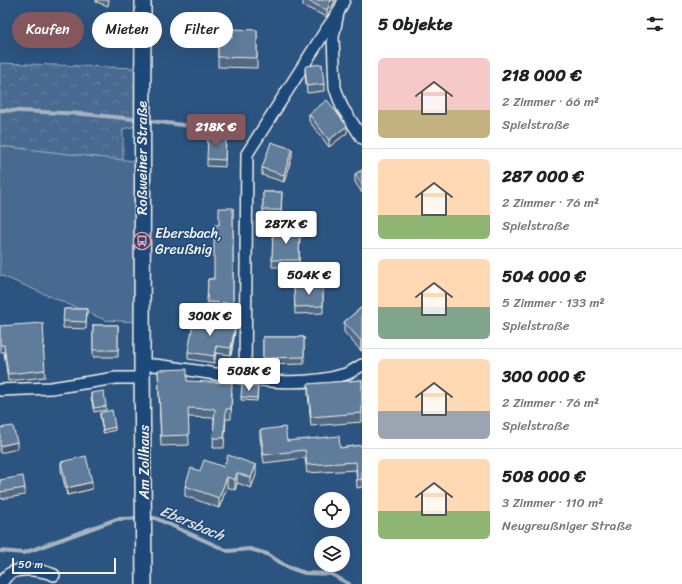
<!DOCTYPE html>
<html lang="de">
<head>
<meta charset="utf-8">
<style>
	body { margin:0; font-family:Sriracha,sans-serif; background:#f6f6f6; color:#202124; height:100vh; display:flex; flex-direction:column; font-size:15px; white-space:nowrap }
	* { box-sizing:border-box; margin:0 }
	p { font-size:13px; color:#757577 }
	.icon { flex:none; width:22px; height:22px; fill:none; stroke:currentColor; stroke-width:2; stroke-linecap:round; stroke-linejoin:round }
	.map { position:relative; flex:1; overflow:hidden }
	.details { display:flex; flex-direction:column; background:#fff; width:320px }
	.details>* { flex:none }
	.hud { position:absolute; left:12px; top:12px; width:290px; height:36px; display:flex; gap:8px }
	.buttons { position:absolute; left:314px; top:492px; display:grid; gap:8px }
	.buttons a { display:grid; place-items:center; width:36px; height:36px; border-radius:50%; background:#fff; box-shadow:0 4px 16px #0002; font-size:20px }
	.scale { position:absolute; left:12px; bottom:10px; width:104px; box-sizing:border-box; padding-left:4px; border:2px solid #f4f1e8; border-top:0; font-size:11px; line-height:14px; white-space:nowrap; color:#f4f1e8; -webkit-text-stroke:3px #1f4a7a; paint-order:stroke }
	.price { position:absolute; translate:-50% -34px; padding:0 9px; border-radius:4px; background:#fff; color:#222; font-size:13px; line-height:26px; filter:drop-shadow(0 1px 2px #0008) }
	.price::after { content:''; position:absolute; left:50%; top:24px; width:12px; height:9px; margin-left:-6px; background:inherit; clip-path:polygon(0 0,100% 0,50% 100%) }
	.price.selected { background:#84575d; color:#fff }
	ul { padding:0; list-style:none }
	li { display:flex; align-items:center; gap:12px; height:100px; padding:0 16px }
	li+li { border-top:1px solid #e0e0e0 }
	li span { display:grid; place-items:center; flex:none; width:112px; height:80px; border-radius:6px; color:#555 }
	li>.icon { margin-inline-start:auto }
	span .icon { width:48px; height:48px; fill:#fffc; stroke-width:1 }
	li b { font-size:17px }
	h2 { display:flex; justify-content:space-between; align-items:center; height:48px; padding:0 16px; font-size:17px }
	.chip { padding:0 14px; border-radius:18px; background:#fff; box-shadow:0 4px 16px #0002; font-size:14px; line-height:36px }
	.chip.selected { background:#84575d; color:#fff }
	main { display:flex; flex:1; min-height:0 }
	.map>svg:first-child { display:block }
</style>
</head>
<body>
<main>
<div class="map">
<svg width="362" height="584" viewBox="0 0 362 584">
	<defs>
		<pattern id="forest-crowns" width="20" height="18" patternUnits="userSpaceOnUse"><rect width="20" height="18" fill="#496b90"/><path d="M2 6a3 3 0 1 1 6 0M12 15a3 3 0 1 1 6 0" fill="none" stroke="#6481a0"/></pattern>
	</defs>
	<rect width="100%" height="100%" fill="#2c5481"/>
	<filter id="ink" filterUnits="userSpaceOnUse"><feTurbulence type="fractalNoise" baseFrequency=".025" numOctaves="2"/><feDisplacementMap in="SourceGraphic" scale="8" xChannelSelector="R" yChannelSelector="G"/><feConvolveMatrix kernelMatrix="1 2 1 2 8 2 1 2 1" color-interpolation-filters="sRGB"/></filter>
	<g filter="url(#ink)">
		<path fill="#496b90" stroke="#9eaebc" d="M0,146L135,161L136,322L105,320L0,275Z"/>
		<path fill="url(#forest-crowns)" stroke="#9eaebc" d="M0,63L136,68V126L123,129V160L0,146Z"/>
		<g fill="none" stroke-linecap="round" stroke-linejoin="round">
			<path stroke="#a7b4c0" stroke-width="4" d="M0,110L84,114L134,119
				M151,121L206,128
				M0,551L24,553L117,519L155,518L228,551L250,549L267,554L287,567L305,573L331,574L349,584"/>
			<defs>
				<path id="street" d="M344,0L338,13L333,37L335,88L342,107L362,138
					M142,365C156,364 169,367 182,369C235,376 293,391 346,374C351,372 357,368 362,365
					M245,378L247,154L326,30L338,13
					M0,390L51,388L116,378H143
					M0,584C3,581 6,576 9,574C21,567 42,570 54,575"/>
				<path id="secondary" d="M143,0L142,365L144,584"/>
			</defs>
			<use href="#street" stroke="#f4f1e8" stroke-width="14"/>
			<use href="#secondary" stroke="#f4f1e8" stroke-width="18"/>
			<use href="#street" stroke="#1f4a7a" stroke-width="11"/>
			<use href="#secondary" stroke="#1f4a7a" stroke-width="15"/>
		</g>
		<path fill="#516a84" stroke="#f4f1e8" d="M96,0H109L108,6L96,2Z
			M303,0H335L327,17L303,6Z
			M257,30V68L218,67V37L232,38Z
			M305,68L324,84V91L307,93L305,75Z
			M309,114L347,133L329,147L309,121Z
			M226,136L225,167L207,166V159Z
			M292,156L284,182L262,175V168Z
			M362,170V193L355,182V174Z
			M263,192H282L281,217H263Z
			M233,208V310L207,309L208,279H214L219,225Z
			M273,229L300,230L299,267H272Z
			M294,285H323V313L295,314Z
			M362,307L361,351L344,332V322Z
			M64,309H87L86,329L63,328Z
			M93,325H118V357H93Z
			M0,326L44,342V349H43L45,377L8,381L4,352H0Z
			M235,332L231,355L216,353L214,363L188,359V352Z
			M263,337H304V364L263,365Z
			M158,370L187,381L232,392L231,419H226L224,448H213L214,418L188,417L189,445L161,446Z
			M362,380V422L311,426L308,393V384Z
			M258,387L257,401L241,400V397Z
			M91,393L106,406V410L94,412L91,397Z
			M100,413L115,430L103,433L100,416Z
			M260,430L287,441L340,448L362,445V487L357,488L356,470L307,473L305,458L264,463L260,438Z
			M61,462L92,489L67,495L61,470Z
			M224,467L256,475L251,488L237,483L235,490L227,487L219,508L185,496V486L200,471Z
			M0,480L25,488V495L0,499Z"/>
		<path fill="#42566c" stroke="#f4f1e8" d="M331,0H335L327,17V10Z
			M347,126V133L329,147V140Z
			M292,149V156L284,182V175Z
			M235,325V332L231,355V348Z
			M361,341H362V351H361Z
			M216,346V353L214,363V356Z
			M115,427V430L103,433V430Z
			M17,442V449L0,453V446Z
			M256,465V475L251,488V478Z
			M237,473V483L235,490V480Z
			M227,477V487L219,508V498Z
			M92,482V489L67,495V488Z"/>
		<path fill="#5e7b9a" stroke="#f4f1e8" d="M306,0H331L327,10Z
			M232,29L257,30V58L218,57V37L232,38Z
			M322,64L324,84L307,86L305,68L307,66Z
			M327,100L347,126L329,140L309,114Z
			M208,135L226,136L225,160L207,159Z
			M271,142L292,149L284,175L262,168Z
			M362,170V185L355,174Z
			M263,192H282L281,210H263Z
			M219,208H233V303L207,302L208,279H214V225H219Z
			M273,229L300,230L299,260H272Z
			M294,285H323V306L295,307Z
			M362,307V341H361L344,322Z
			M64,309H87L86,322L63,321Z
			M194,318L235,325L231,348L216,346L214,356L188,352Z
			M43,323L44,342H43L45,370L8,374L4,345H0V326Z
			M93,325H118V350H93Z
			M263,337H304V357L263,358Z
			M187,369V381L232,383L231,409H226L224,438H213L215,409L188,408L189,435L161,436L158,370Z
			M362,380V413L311,417L308,384Z
			M242,385L258,387L257,398L241,397Z
			M104,391L106,406L94,408L91,393Z
			M112,410L115,427L103,430L100,413Z
			M13,426L17,442L0,446V428Z
			M285,427L287,441L339,436L340,448L362,445V479L357,480L356,462L307,465L305,450L264,455L260,430Z
			M228,455L256,465L251,478L237,473L235,480L227,477L219,498L185,486L191,468L200,471L204,460L224,467Z
			M86,456L92,482L67,488L61,462Z
			M23,476L25,488L0,492V480Z"/>
	</g>
	<defs>
		<symbol id="bus-ring" viewBox="-11 -11 22 22"><circle r="9.5" fill="#1f4a7a" stroke="#ff9aa2" stroke-width="1.5"/><path d="M-5-6H5V4H4V6H2V4H-2V6H-4V4H-5ZM-3.5-4V0h7V-4ZM-3.5 1.2v1.5H-2V1.2ZM2 1.2v1.5H3.5V1.2Z" fill="#ff9aa2"/></symbol>
	</defs>
	<g fill-rule="evenodd">
		<use href="#bus-ring" x="132" y="231" width="20" height="20"/>
	</g>
	<g text-anchor="middle" dominant-baseline="central" stroke-width="3" stroke-linejoin="round" paint-order="stroke">
		<g font-size="14" fill="#f4f1e8" stroke="#1f4a7a">
			<text transform="translate(142 158) rotate(-90)">Roßweiner Straße</text>
			<text transform="translate(144 462) rotate(-90)">Am Zollhaus</text>
		</g>
		<g font-size="14" fill="#f4f1e8" stroke="#1f4a7a" text-anchor="start">
			<text x="155" y="233">Ebersbach,<tspan x="155" dy="16">Greußnig</tspan></text>
		</g>
		<g font-size="15" font-style="italic" fill="#dadddb" stroke="#1f4a7a">
			<text transform="translate(192 523) rotate(23)">Ebersbach</text>
		</g>
	</g>
</svg>
<div class="buttons">
<a><svg class="icon" aria-label="locate" viewBox="0 0 24 24"><circle cx="12" cy="12" r="6"/><path d="M12 2v4M12 18v4M2 12h4M18 12h4"/></svg></a>
<a><svg class="icon" aria-label="layers" viewBox="0 0 24 24"><path d="M12 4l9 5-9 5-9-5zM3 14l9 5 9-5"/></svg></a>
</div>
<div class="scale">50 m</div>
<b class="price selected" style="left:216px;top:148px">218K €</b>
<b class="price" style="left:286px;top:245px">287K €</b>
<b class="price" style="left:309px;top:296px">504K €</b>
<b class="price" style="left:210px;top:337px">300K €</b>
<b class="price" style="left:249px;top:392px">508K €</b>
<div class="hud">
<a class="chip selected">Kaufen</a>
<a class="chip">Mieten</a>
<a class="chip">Filter</a>
</div>
</div>
<section class="details">
<h2>5 Objekte<svg class="icon" aria-label="filters" viewBox="0 0 24 24"><path d="M4 7h16M4 17h16"/><circle cx="9" cy="7" r="2"/><circle cx="15" cy="17" r="2"/></svg></h2>
<ul>
<li><span style="background:linear-gradient(#f6c9c9 65%,#c2b280 0)"><svg class="icon" aria-label="home" viewBox="0 0 24 24"><path d="M3 11l9-7 9 7M6 9v11h12V9"/></svg></span><div><b>218 000 €</b><p>2 Zimmer · 66 m²</p><p>Spielstraße</p></div></li>
<li><span style="background:linear-gradient(#ffd9b3 70%,#8fb573 0)"><svg class="icon" aria-label="home" viewBox="0 0 24 24"><path d="M3 11l9-7 9 7M6 9v11h12V9"/></svg></span><div><b>287 000 €</b><p>2 Zimmer · 76 m²</p><p>Spielstraße</p></div></li>
<li><span style="background:linear-gradient(#ffd9b3 60%,#7fa58c 0)"><svg class="icon" aria-label="home" viewBox="0 0 24 24"><path d="M3 11l9-7 9 7M6 9v11h12V9"/></svg></span><div><b>504 000 €</b><p>5 Zimmer · 133 m²</p><p>Spielstraße</p></div></li>
<li><span style="background:linear-gradient(#ffd9b3 65%,#9aa5b1 0)"><svg class="icon" aria-label="home" viewBox="0 0 24 24"><path d="M3 11l9-7 9 7M6 9v11h12V9"/></svg></span><div><b>300 000 €</b><p>2 Zimmer · 76 m²</p><p>Spielstraße</p></div></li>
<li><span style="background:linear-gradient(#ffd9b3 65%,#8fb573 0)"><svg class="icon" aria-label="home" viewBox="0 0 24 24"><path d="M3 11l9-7 9 7M6 9v11h12V9"/></svg></span><div><b>508 000 €</b><p>3 Zimmer · 110 m²</p><p>Neugreußniger Straße</p></div></li>
</ul>
</section>
</main>
</body>
</html>
